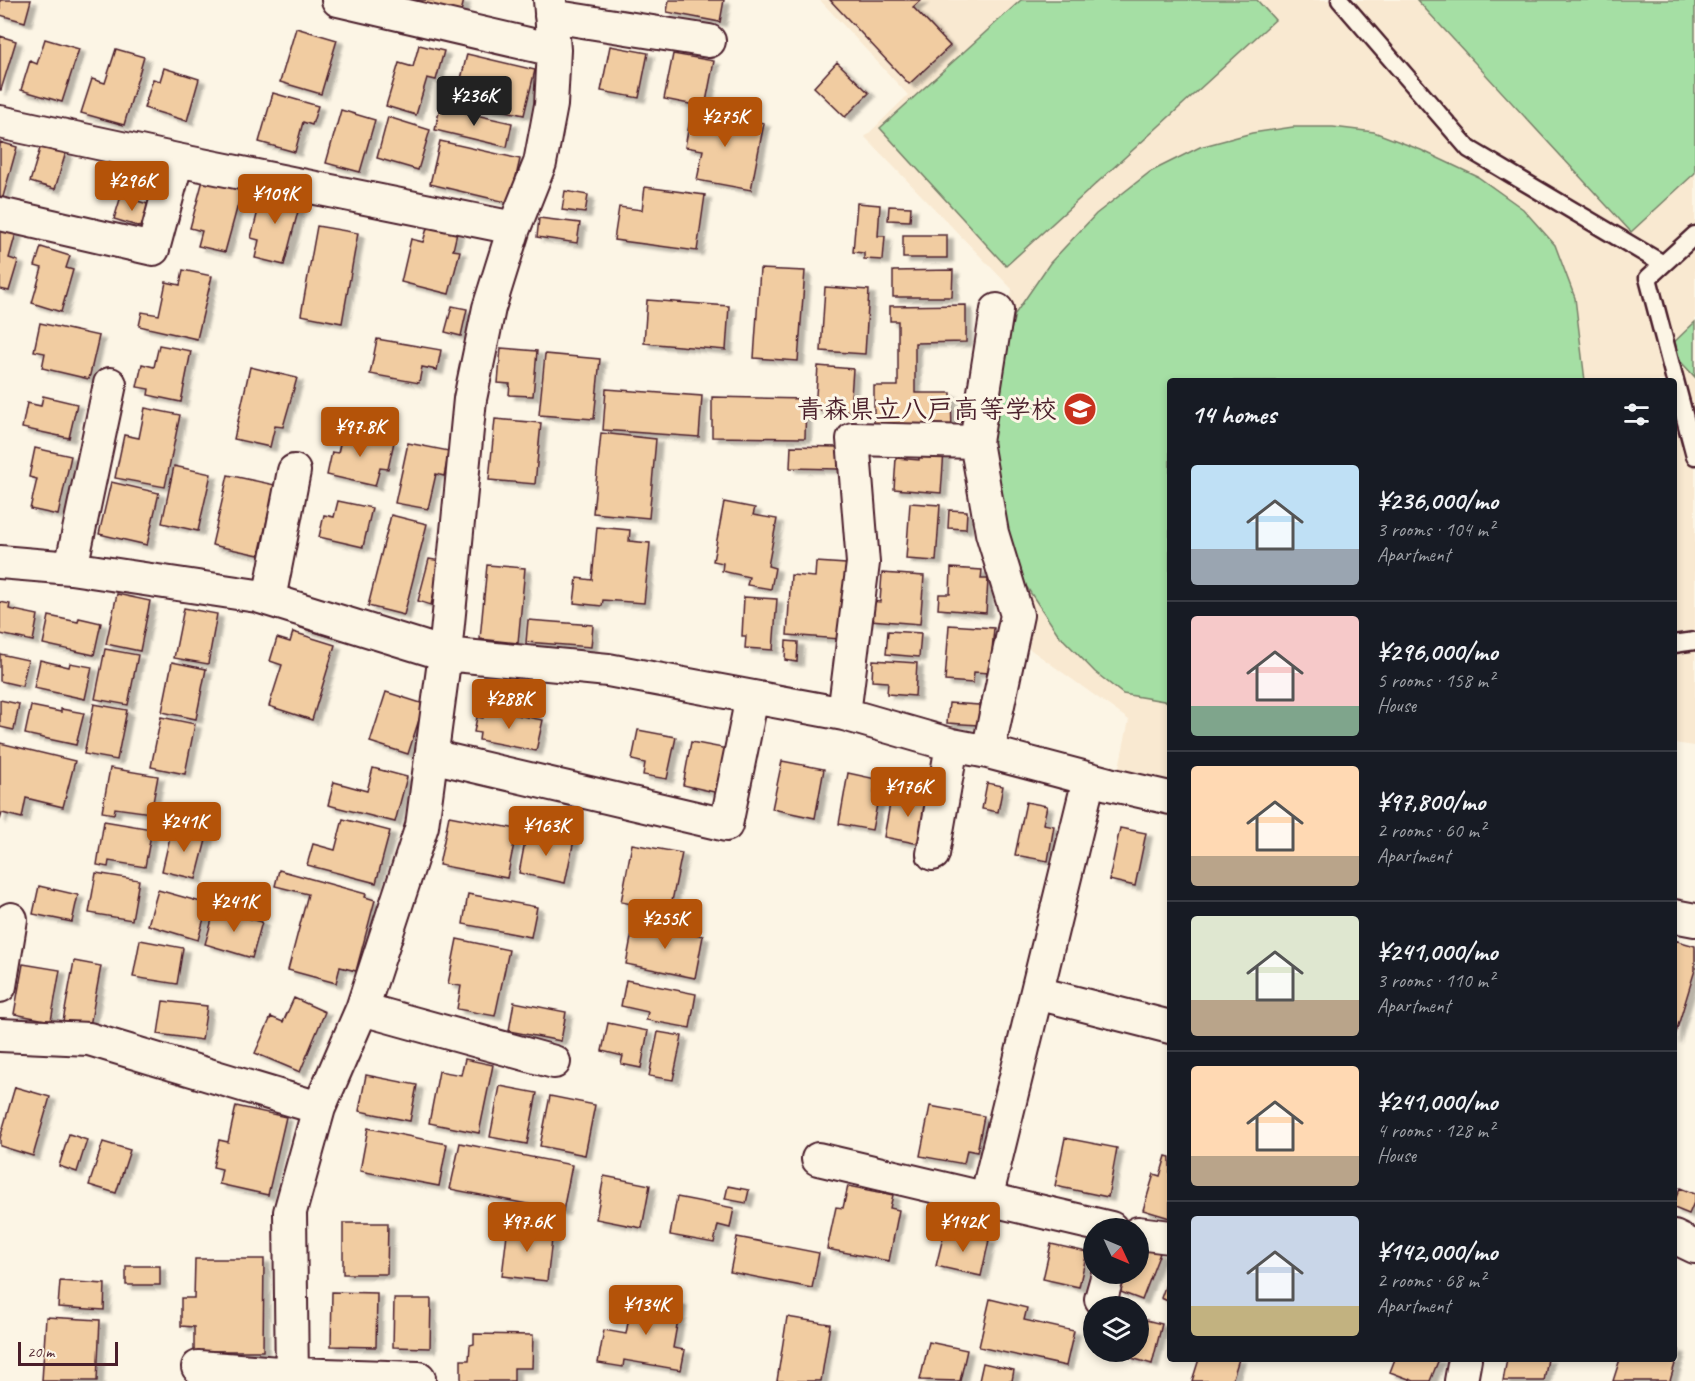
<!DOCTYPE html>
<html lang="en">
<head>
<meta charset="utf-8">
<style>
	body { margin:0; font-family:Caveat,"Klee One",sans-serif; background:#20242c; color:#f1f3f6; height:100vh; display:flex; flex-direction:column; font-size:22px; white-space:nowrap }
	* { box-sizing:border-box; margin:0 }
	p { font-size:20px; color:#9ea1a6 }
	.icon { flex:none; width:33px; height:33px; fill:none; stroke:currentColor; stroke-width:2; stroke-linecap:round; stroke-linejoin:round }
	.map { position:relative; flex:1; overflow:hidden }
	.panel { position:absolute; left:1167px; top:378px; width:510px; height:984px; display:flex; flex-direction:column; background:#171b24; border-radius:6px; box-shadow:0 3px 9px #0003 }
	.panel>* { flex:none }
	.needle { width:39px; rotate:134deg }
	.buttons { position:absolute; left:1083px; top:1218px; display:grid; gap:12px }
	.buttons a { display:grid; place-items:center; width:66px; height:66px; border-radius:50%; background:#171b24; box-shadow:0 3px 9px #0003; font-size:30px }
	.scale { position:absolute; left:18px; bottom:15px; width:100px; box-sizing:border-box; padding-left:6px; border:3px solid #4a1f2b; border-top:0; font-size:16px; line-height:21px; white-space:nowrap; color:#4a1f2b; -webkit-text-stroke:4px #fcf5e5; paint-order:stroke }
	.price { position:absolute; translate:-50% -51px; padding:0 14px; border-radius:6px; background:#b45309; color:#fff; font-size:20px; line-height:39px; filter:drop-shadow(0 2px 3px #0008) }
	.price::after { content:''; position:absolute; left:50%; top:36px; width:18px; height:14px; margin-left:-9px; background:inherit; clip-path:polygon(0 0,100% 0,50% 100%) }
	.price.active { background:#222; color:#fff }
	ul { padding:0; list-style:none }
	li { display:flex; align-items:center; gap:18px; height:150px; padding:0 24px }
	li+li { border-top:2px solid #363941 }
	li span { display:grid; place-items:center; flex:none; width:168px; height:120px; border-radius:6px; color:#555 }
	li>.icon { margin-inline-start:auto }
	span .icon { width:72px; height:72px; fill:#fffc; stroke-width:1 }
	li b { font-size:26px }
	h2 { display:flex; justify-content:space-between; align-items:center; height:72px; padding:0 24px; font-size:26px }
	.map>svg:first-child { display:block }
</style>
</head>
<body>
<div class="map">
<svg width="1695" height="1381" viewBox="0 0 1695 1381">
	<defs>
		<filter id="shadow"><feDropShadow dx="6" dy="4" stdDeviation="1.5" flood-color="#0004"/></filter>
	</defs>
	<rect width="100%" height="100%" fill="#fcf5e5"/>
	<filter id="ink" filterUnits="userSpaceOnUse"><feTurbulence type="fractalNoise" baseFrequency=".0167" numOctaves="2"/><feDisplacementMap in="SourceGraphic" scale="12" xChannelSelector="R" yChannelSelector="G"/><feConvolveMatrix kernelMatrix="1 2 1 2 8 2 1 2 1" color-interpolation-filters="sRGB"/></filter>
	<g filter="url(#ink)">
		<path fill="#f9e9d1" d="M820,0H1695V746L1674,743V381H1170V784L1118,772L1129,720L1020,642L986,437L1001,344L1012,289L865,137L908,95Z"/>
		<path fill="#a5dfa4" stroke="#787f68" stroke-width="1.5" d="M1021,0H1257L1275,20L1006,266L880,128Z
			M1417,0H1695V173L1631,232Z
			M1293,127H1333L1374,132L1421,150L1478,177L1523,209L1555,245L1575,298L1585,381H1170V702L1123,694L1095,672L1058,634L1020,577L1002,520L992,467L994,411L1003,363L1015,314L1050,263L1096,214L1150,172L1200,147L1252,133Z
			M1695,322V377L1668,348Z"/>
		<path fill="#f1cca1" stroke="#4a1f2b" stroke-width="1.5" filter="url(#shadow)" d="M0,0H31L25,22L0,15Z
			M413,0H464L461,12Z
			M669,0H724L720,22L667,12Z
			M830,0H921L913,7L950,46L909,84Z
			M296,28L337,40L321,94L280,82Z
			M0,36L16,41L1,90H0Z
			M45,39L79,49L62,102L21,90L30,61L37,64Z
			M419,45L444,51L436,80L427,78L416,115L386,106L399,63L413,67Z
			M610,46L648,53L639,98L601,91Z
			M116,49L144,57L124,125L81,113L92,79L105,83Z
			M467,54L535,70L524,115L456,100Z
			M673,54L714,61L705,107L664,99Z
			M837,62L869,93L845,117L814,87Z
			M164,68L199,79L187,121L144,108L153,79L160,81Z
			M273,93L318,106L312,125L303,122L295,152L259,142Z
			M440,107L512,123L507,147L435,130Z
			M692,109L764,123L751,190L697,180L703,150L685,147Z
			M341,110L375,120L360,172L326,163Z
			M388,117L430,130L418,170L377,158Z
			M440,141L520,159L510,203L430,184Z
			M0,142L17,147L3,197L0,196Z
			M41,145L66,152L55,189L30,182Z
			M132,165L156,172L149,196L125,189Z
			M203,180L242,190L225,252L198,246L202,231L190,228Z
			M264,187L302,196L284,265L255,258L259,240L251,238Z
			M645,187L705,195L697,251L614,240L619,207L642,210Z
			M565,191L588,195L585,213L562,210Z
			M121,196L151,205L144,228L114,219Z
			M857,203L880,205L878,236H885L883,260L864,259V253L853,252Z
			M889,206L911,207L910,221L888,220Z
			M539,218L580,223L577,243L537,237Z
			M428,225L457,233L453,250L460,251L449,294L401,282L411,239L423,242Z
			M317,226L358,233L342,323L301,315Z
			M0,228L16,233L9,258L18,261L9,291L0,289Z
			M903,235H947V258H903Z
			M41,247L70,256L66,268L73,270L61,312L32,303L42,268L35,266Z
			M760,269L805,271L798,361L754,358Z
			M183,270L212,276L197,339L139,326L142,312L159,315L166,282L180,285Z
			M953,270L952,297H893V271Z
			M825,287L869,290L865,354L821,351Z
			M647,300L729,306L726,350L644,343Z
			M966,305V342L915,343V393H951L952,431H874V386H898V321H890V306Z
			M452,306L467,309L461,336L445,332Z
			M40,323L99,336L89,379L42,368L45,353L34,351Z
			M377,339L441,350L437,370L422,367L419,383L370,374Z
			M159,345L191,351L181,402L148,395L149,389L137,387L142,364L154,367Z
			M501,348L537,351L533,396L509,395L510,384L498,383Z
			M545,354L600,359L594,419L539,415Z
			M818,366L853,369L850,411L815,410Z
			M250,367L297,378L283,427L275,426L270,447L234,439Z
			M606,389L702,396L699,437L603,430Z
			M43,396L77,404L69,438L22,428L27,403L41,406Z
			M712,397L806,399L805,438L712,437Z
			M145,408L180,415L165,487L115,478L124,435L139,438Z
			M495,419L541,423L535,484L489,480Z
			M343,431L394,442L388,469L380,468L375,486L327,475L332,452L338,453Z
			M601,433L656,439L649,518L593,513Z
			M408,443L449,451L444,476L436,474L428,509L395,503Z
			M791,446L838,447V469L790,468Z
			M35,448L71,456L58,515L30,509L37,479L29,477Z
			M919,449L944,451L941,493L894,489L896,458L919,460Z
			M174,466L211,474L198,531L162,523Z
			M228,475L275,485L259,555L212,545Z
			M111,482L159,493L147,545L99,534Z
			M338,501L372,508L363,547L319,537L324,515L334,517Z
			M724,502L755,508L753,515L777,519L768,566L775,568L771,589L747,585L749,577L722,571L723,563L713,561Z
			M910,503L940,505L936,561L906,559Z
			M949,510L967,511L966,529L948,528Z
			M391,515L427,524L404,615L368,606Z
			M597,527L630,530L629,541L650,543L644,603L603,600L602,606L574,603L577,578L592,580Z
			M429,559L441,561L431,605L418,601Z
			M816,562L846,564L840,639L787,635L791,575L815,577Z
			M487,565L525,568L518,643L480,639Z
			M951,568L982,570L981,579H988L986,613L938,609L939,594H950Z
			M882,573L924,576L920,624L870,620L871,601L880,602Z
			M117,594L150,601L140,651L106,644Z
			M744,597L777,599L773,650L745,648L746,636H742Z
			M0,602L10,604L9,609L38,615L33,641L0,634Z
			M184,608L217,614L208,664L174,658Z
			M49,616L78,622L79,618L101,623L94,655L43,644Z
			M303,619L337,630L334,638L301,628Z
			M528,620L593,625L591,647L526,642Z
			M949,625L994,628L990,673L974,672L973,683L945,681Z
			M888,631L921,633L919,657L886,654Z
			M293,632L335,645L312,720L269,706L282,665L270,661L277,638L290,642Z
			M786,641L798,642L797,662L785,660Z
			M105,649L138,655L128,705L95,699Z
			M0,654L28,660L22,686L0,681Z
			M40,660L69,667L70,663L92,667L85,699L34,688Z
			M873,660L917,663L915,696L887,694L888,682L872,681Z
			M172,662L206,669L196,719L162,712Z
			M386,692L424,704L408,754L370,742Z
			M0,700L19,704L14,730L0,727Z
			M949,703L979,705L978,725L947,723Z
			M94,704L127,710L117,760L84,754Z
			M31,706L61,712V709L84,713L76,745L25,734Z
			M485,709L543,720L536,751L479,740L480,733L474,732L477,717L483,718Z
			M161,717L195,724L185,774L151,767Z
			M638,730L676,737L667,779L643,775L645,763L632,760Z
			M691,742L728,749L719,793L683,785Z
			M0,743L75,761L63,807L26,798L22,818L2,813L0,820Z
			M782,761L824,769L815,818L772,809Z
			M110,768L158,776L151,813L115,808L114,814L102,812Z
			M373,768L407,777L395,822L328,805L334,782L367,791Z
			M848,773L876,779L874,793L879,795L872,830L839,824Z
			M987,783L1003,786L998,812L982,809Z
			M913,790L930,793L920,844L884,837L891,798L911,802Z
			M1026,802L1047,806L1043,824L1054,826L1048,861L1015,855Z
			M449,816L517,829L507,878L439,865Z
			M343,819L390,831L376,883L307,865L313,844L335,850Z
			M104,821L152,829L145,867L109,861L108,867L97,865Z
			M172,828L207,836L196,879L162,871Z
			M1120,828L1146,833L1135,886L1109,880Z
			M527,831L574,840L565,883L519,873Z
			M632,844L682,853L670,911L621,902Z
			M279,870L366,894L365,897L375,900L356,971L340,967L336,983L288,970L308,894L275,886Z
			M96,873L139,880L132,920L89,913Z
			M39,886L78,895L72,922L33,914Z
			M158,890L208,904L198,940L148,925Z
			M468,894L537,907L531,937L463,924Z
			M215,909L262,922L252,958L205,944Z
			M634,922L703,936L695,978L626,964Z
			M457,939L509,950L495,1016L457,1009L461,986L448,984Z
			M140,940L183,948L177,984L133,977Z
			M1674,940L1695,946V970L1674,1039Z
			M74,961L101,966L90,1026L63,1021Z
			M23,964L60,970L51,1021L14,1014Z
			M626,980L696,994L690,1028L646,1020L648,1012L621,1006Z
			M294,998L325,1012L300,1072L255,1053L271,1017L283,1022Z
			M163,1001L207,1006L202,1040L158,1034Z
			M514,1002L566,1012L561,1041L509,1031Z
			M608,1023L648,1031L641,1068L621,1064L623,1056L602,1051Z
			M658,1032L682,1036L673,1080L649,1076Z
			M465,1059L493,1065L479,1133L429,1123L439,1071L461,1075Z
			M366,1075L417,1085L410,1121L359,1111Z
			M500,1086L537,1093L527,1144L490,1137Z
			M15,1087L50,1097L33,1156L0,1146V1138Z
			M550,1096L595,1105L585,1155L540,1146Z
			M236,1106L286,1117L268,1195L219,1184L222,1169L213,1167L219,1140L228,1142Z
			M930,1106L984,1116L977,1152L967,1150L964,1164L920,1156Z
			M368,1128L447,1144L439,1186L360,1171Z
			M69,1134L87,1140L77,1172L59,1166Z
			M1065,1138L1117,1148L1108,1197L1055,1186Z
			M103,1142L130,1150L116,1193L89,1185Z
			M460,1143L572,1165L563,1211L450,1189Z
			M1166,1156L1170,1157V1218L1143,1210L1154,1174L1160,1176Z
			M604,1176L650,1185L642,1228L596,1219Z
			M728,1186L749,1190L746,1203L725,1199Z
			M848,1186L893,1195L890,1208L899,1210L889,1261L827,1249L836,1207L843,1208Z
			M1680,1188L1695,1194V1200L1689,1214L1674,1208V1202Z
			M677,1197L734,1208L730,1228L718,1225L714,1243L670,1235Z
			M343,1223H388L387,1274H343Z
			M508,1225L553,1231L547,1281L502,1276Z
			M945,1229L989,1240L981,1276L936,1266Z
			M737,1237L819,1253L812,1288L730,1272Z
			M1051,1244L1087,1252L1079,1287L1043,1279Z
			M1138,1245L1160,1253L1142,1300L1118,1291L1125,1274H1138Z
			M195,1259H264L263,1351H194V1327L181,1326V1298H194Z
			M126,1266H160V1285H126Z
			M1170,1273V1302L1161,1298Z
			M60,1281L105,1284L104,1310L58,1307Z
			M332,1292L377,1293L376,1347L331,1346Z
			M633,1294L681,1302L673,1348L685,1350L681,1370L624,1360L623,1367L598,1363L604,1330L626,1334Z
			M394,1299H431L430,1348L393,1347Z
			M990,1299L1027,1308L1024,1320L1074,1331L1066,1366L979,1347Z
			M46,1317L100,1320L97,1381H42Z
			M787,1317L830,1324L821,1381H777Z
			M1138,1318L1162,1324L1152,1364L1128,1357L1129,1352H1138Z
			M474,1334L533,1335L532,1368H514V1381H461V1360H469L470,1345L474,1344Z
			M929,1342L967,1350L960,1381L920,1380Z
			M1674,1349L1679,1350L1670,1381H1613L1620,1359H1674Z
			M1199,1359H1239L1232,1381H1192Z
			M1395,1359H1439L1430,1381H1414L1390,1372Z
			M1507,1359H1548L1544,1381H1503Z
			M983,1363L1014,1370L1012,1381H979Z"/>
		<g fill="none" stroke-linecap="round" stroke-linejoin="round">
			<defs>
				<path id="service" d="M1340,0L1469,149L1663,264
					M1695,235L1648,278L1695,456
					M1674,644L1695,641"/>
				<path id="minor" d="M338,0L554,50
					M551,16L709,41
					M0,122L177,160L514,228
					M0,214L153,249L177,160
					M0,562L71,568L257,596L445,654L608,670L844,714L952,745L988,752L1109,784L1170,798
					M71,568L110,384
					M269,599L294,471
					M844,714L863,563L853,439L976,442
					M988,752L1017,615L992,533L976,442L997,310
					M431,756L726,825L752,697
					M933,854L952,745
					M1674,916L1695,920
					M0,986L11,919
					M1037,993L1170,1027
					M362,1009L554,1062
					M0,1035L89,1039L319,1108
					M818,1159L1111,1228
					M986,1199L1089,779
					M1138,1233L1170,1237
					M1674,1237L1695,1247
					M1101,1299L1108,1274
					M198,1367L292,1374L419,1378
					M292,1381L290,1212L319,1108L362,1009L422,826L445,654L470,399L489,308L514,228L540,163L551,105L554,50L550,0
					M1461,1381L1465,1359"/>
			</defs>
			<use href="#service" stroke="#4a1f2b" stroke-width="21"/>
			<use href="#minor" stroke="#4a1f2b" stroke-width="36"/>
			<use href="#service" stroke="#fcf5e5" stroke-width="16"/>
			<use href="#minor" stroke="#fcf5e5" stroke-width="32"/>
		</g>
	</g>
	<defs>
		<symbol id="school-disc" viewBox="-11 -11 22 22"><circle r="9.5" fill="#c8321e" stroke="#fcf5e5"/><path d="M0-5L7-2L0 1L-7-2ZM-4 1L0 2.5L4 1V4Q0 6-4 4Z" fill="#fff"/></symbol>
	</defs>
	<g fill-rule="evenodd">
		<use href="#school-disc" x="1061" y="390" width="38" height="38"/>
	</g>
	<g text-anchor="middle" dominant-baseline="central" stroke-width="6" stroke-linejoin="round" paint-order="stroke">
		<g font-size="26" font-weight="bold" fill="#4a1f2b" stroke="#fcf5e5" text-anchor="end">
			<text x="1057" y="409">青森県立八戸高等学校</text>
		</g>
	</g>
</svg>
<div class="buttons">
<a><svg class="needle" viewBox="-14 -14 28 28"><path d="M0-13l5 13h-10z" fill="#e53935"/><path d="M0 13l5-13h-10z" fill="#9ea1a6"/></svg></a>
<a><svg class="icon" aria-label="layers" viewBox="0 0 24 24"><path d="M12 4l9 5-9 5-9-5zM3 14l9 5 9-5"/></svg></a>
</div>
<div class="scale">20 m</div>
<b class="price active" style="left:474px;top:127px">¥236K</b>
<b class="price" style="left:725px;top:148px">¥275K</b>
<b class="price" style="left:132px;top:212px">¥296K</b>
<b class="price" style="left:275px;top:225px">¥109K</b>
<b class="price" style="left:360px;top:458px">¥97.8K</b>
<b class="price" style="left:509px;top:730px">¥288K</b>
<b class="price" style="left:908px;top:818px">¥176K</b>
<b class="price" style="left:184px;top:853px">¥241K</b>
<b class="price" style="left:546px;top:857px">¥163K</b>
<b class="price" style="left:234px;top:933px">¥241K</b>
<b class="price" style="left:665px;top:950px">¥255K</b>
<b class="price" style="left:527px;top:1253px">¥97.6K</b>
<b class="price" style="left:963px;top:1253px">¥142K</b>
<b class="price" style="left:646px;top:1336px">¥134K</b>
<section class="panel">
<h2>14 homes<svg class="icon" aria-label="filters" viewBox="0 0 24 24"><path d="M4 7h16M4 17h16"/><circle cx="9" cy="7" r="2"/><circle cx="15" cy="17" r="2"/></svg></h2>
<ul>
<li><span style="background:linear-gradient(#bfe0f5 70%,#9aa5b1 0)"><svg class="icon" aria-label="home" viewBox="0 0 24 24"><path d="M3 11l9-7 9 7M6 9v11h12V9"/></svg></span><div><b>¥236,000/mo</b><p>3 rooms · 104 m²</p><p>Apartment</p></div></li>
<li><span style="background:linear-gradient(#f6c9c9 75%,#7fa58c 0)"><svg class="icon" aria-label="home" viewBox="0 0 24 24"><path d="M3 11l9-7 9 7M6 9v11h12V9"/></svg></span><div><b>¥296,000/mo</b><p>5 rooms · 158 m²</p><p>House</p></div></li>
<li><span style="background:linear-gradient(#ffd9b3 75%,#b9a48a 0)"><svg class="icon" aria-label="home" viewBox="0 0 24 24"><path d="M3 11l9-7 9 7M6 9v11h12V9"/></svg></span><div><b>¥97,800/mo</b><p>2 rooms · 60 m²</p><p>Apartment</p></div></li>
<li><span style="background:linear-gradient(#dfe7d0 70%,#b9a48a 0)"><svg class="icon" aria-label="home" viewBox="0 0 24 24"><path d="M3 11l9-7 9 7M6 9v11h12V9"/></svg></span><div><b>¥241,000/mo</b><p>3 rooms · 110 m²</p><p>Apartment</p></div></li>
<li><span style="background:linear-gradient(#ffd9b3 75%,#b9a48a 0)"><svg class="icon" aria-label="home" viewBox="0 0 24 24"><path d="M3 11l9-7 9 7M6 9v11h12V9"/></svg></span><div><b>¥241,000/mo</b><p>4 rooms · 128 m²</p><p>House</p></div></li>
<li><span style="background:linear-gradient(#c9d6e8 75%,#c2b280 0)"><svg class="icon" aria-label="home" viewBox="0 0 24 24"><path d="M3 11l9-7 9 7M6 9v11h12V9"/></svg></span><div><b>¥142,000/mo</b><p>2 rooms · 68 m²</p><p>Apartment</p></div></li>
</ul>
</section>
</div>
</body>
</html>
